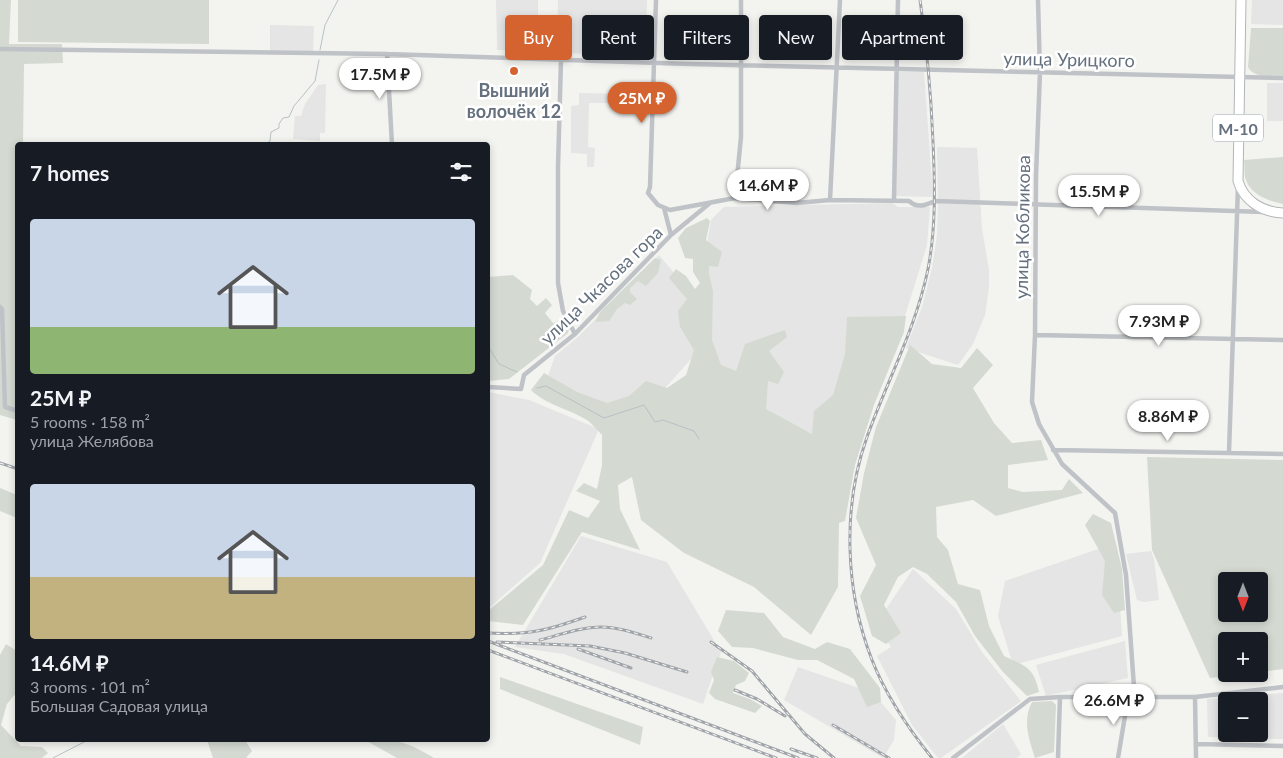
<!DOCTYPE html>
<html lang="en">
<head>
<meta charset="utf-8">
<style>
	body { margin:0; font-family:Lato,sans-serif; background:#20242c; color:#f1f3f6; height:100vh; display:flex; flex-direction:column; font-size:19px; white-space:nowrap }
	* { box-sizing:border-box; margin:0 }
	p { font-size:16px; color:#9ea1a6 }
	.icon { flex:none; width:28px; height:28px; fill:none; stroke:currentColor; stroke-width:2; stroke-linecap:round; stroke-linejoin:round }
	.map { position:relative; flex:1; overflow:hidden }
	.drawer { position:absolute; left:15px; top:142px; width:475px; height:600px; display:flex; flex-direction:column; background:#171b24; border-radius:5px; box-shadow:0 2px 8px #0003 }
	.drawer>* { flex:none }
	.hud { position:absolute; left:505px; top:15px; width:475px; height:45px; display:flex; gap:10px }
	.needle { width:32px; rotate:180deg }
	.fabs { position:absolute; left:1218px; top:572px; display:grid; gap:10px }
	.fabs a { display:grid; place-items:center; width:50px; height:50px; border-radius:5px; background:#171b24; box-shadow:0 2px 8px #0003; font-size:25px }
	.price { position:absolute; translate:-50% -42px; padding:0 11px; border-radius:18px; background:#fff; color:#222; font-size:16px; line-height:32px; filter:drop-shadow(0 1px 2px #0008) }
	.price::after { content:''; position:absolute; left:50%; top:30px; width:15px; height:11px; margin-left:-8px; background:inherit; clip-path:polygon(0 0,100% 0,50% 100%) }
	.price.active { background:#d5632f; color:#fff }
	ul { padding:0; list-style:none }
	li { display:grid; align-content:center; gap:10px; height:265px; padding:0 15px }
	li span { display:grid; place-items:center; height:155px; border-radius:5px; color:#555 }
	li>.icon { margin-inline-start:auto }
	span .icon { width:90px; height:90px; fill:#fffc; stroke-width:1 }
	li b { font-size:21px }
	h2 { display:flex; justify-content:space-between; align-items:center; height:60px; padding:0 15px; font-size:21px }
	.pill { padding:0 18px; border-radius:5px; background:#171b24; box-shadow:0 2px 8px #0003; font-size:18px; line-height:45px }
	.pill.active { background:#d5632f; color:#fff }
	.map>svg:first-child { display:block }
</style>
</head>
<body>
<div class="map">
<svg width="1283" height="758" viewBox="0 0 1283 758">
	<rect width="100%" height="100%" fill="#f3f4f0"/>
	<path fill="#e4e5e4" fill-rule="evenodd" d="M496,0H538V29H519V50H497Z
		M558,0H647L646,55L557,53Z
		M1252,0H1283V25L1251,24Z
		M270,25L314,26L313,51H270Z
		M898,72H924L933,197L896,196Z
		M1267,83H1283V121H1267Z
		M326,84L325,133H320V141L293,139L295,116H301L305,104L318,85Z
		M579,93L622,94V103H589L588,147L595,148L594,167H587V154L571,153V106L579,105Z
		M937,147L977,148L982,229L989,270V287L985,315L973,344L958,365L906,348L922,307L932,268L937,235L938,205Z
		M892,203L898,207H930L927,245L900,332L856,450L765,416L718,370L707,343L708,238L711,220L724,207Z
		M659,255L692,294L698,351L660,394L607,409L547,379L555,356L579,336Z
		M488,392L529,400L599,429L540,563L489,608Z
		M581,536L667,562L721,652L703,704L564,654L515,647Z
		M1116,543L1122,636L1013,665L998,616L1005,581Z
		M1151,551L1154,559L1159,600L1144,602L1137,600L1126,554Z
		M913,569L956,609L982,652L1021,701L941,758H938L912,725L877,656L891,647L876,624Z
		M1125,641L1128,678L1046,696L1036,665Z
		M798,667L873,693L896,720L894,740L883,758L784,700Z
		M1283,693V739L1208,737L1207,699ZM1226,701H1259V734H1226Z
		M1003,724L1021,754L1017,758H962Z"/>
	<path fill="#d4dad2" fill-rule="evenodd" d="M0,0H11L9,44H62L63,63L24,64L23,145H18L17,420L0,415Z
		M18,0H209V44L18,42Z
		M1251,28H1283V76C1271,75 1254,79 1248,67Z
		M1283,157V204C1268,201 1249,194 1245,177C1244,172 1245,165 1244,160Z
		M707,218L710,221L706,240L722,252L718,267L709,266V274L713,291L712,340L721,365L736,371L745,344L785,330L787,337L769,351L784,372L778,384L768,381L766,409L812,434L814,411L833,395L845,354L847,317L906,316L904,332L874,405L855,465L845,521L839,523L838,587L811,635L754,587L684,553L641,520L632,477L618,485L620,509L640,550L582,532L523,625L488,621V611L543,565L569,510L588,518L600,501L576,491L584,483L597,489L602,465V435C597,430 591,422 585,419C567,408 546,405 531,390L544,373L577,392L607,403L629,396L646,381L667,388L686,375L694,350L680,327L678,311L687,299L669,278L676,269L686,276L695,289L700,283L693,272V259L685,258L678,238L686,228Z
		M655,258L661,260L658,273L646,286L638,281L630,288V292L637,299L630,305L625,303L617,309L609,321L595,322L600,312Z
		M513,275L532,290L530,299L537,306L546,298L552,305L545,313L553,323L564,318L569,329L568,333L509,379L488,381V277Z
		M910,345L932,364L961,368L977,348L993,365L973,388L994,423L1012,443L1041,440L1048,460L1008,465V488L1023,492L1062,490L1069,479L1083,493L996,516L973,500L936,507L937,537L948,550L958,584L980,590L989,626L1004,656C1025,666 1034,667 1039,692L1027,696L1003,672L975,636L956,602L927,574L913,567L898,577L884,605L901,633L886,644L872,636L860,596L876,565L856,518L864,473L876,427Z
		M1147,457L1283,460V669L1259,672V641H1226V674H1248L1210,678L1152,550ZM1226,581H1259V614H1226Z
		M0,488L17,495V518L0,511Z
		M1093,514L1111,523L1122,569L1125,610L1114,613L1102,595L1105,561L1085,525Z
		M726,610L764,613L783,637L815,649L827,642L850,649L880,688L881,702L867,707L854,679L817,660H798L753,648L732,647L718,631Z
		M6,644L17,651V692L7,704L1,725L21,746L42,747L48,753L42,758H0V655Z
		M717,657L734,661L749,673L745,681L736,685L733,693L750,699L762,706L755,713L715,699L709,693L714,680L711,672Z
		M500,677L643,727L640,745L500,689Z
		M1052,701L1056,705L1054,752L1035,758C1029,739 1022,721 1032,702Z
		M207,740H245L252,751L246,758H213Z
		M365,740C398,740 404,740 434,758H397Z"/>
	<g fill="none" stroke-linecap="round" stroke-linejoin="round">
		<path stroke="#b7c1c5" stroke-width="1" d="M320,50L325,25L338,0
			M264,145L270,141L271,132L279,128V124L283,118L289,117L294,106L315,81L319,60
			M488,346L499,364L517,372
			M537,388L546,386L604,418L644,405L655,422L663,420L694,431L699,439
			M53,758L88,740"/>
		<defs>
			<path id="highway" d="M1241,0L1238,181C1244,201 1262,212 1283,213"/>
		</defs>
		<use href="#highway" stroke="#b2b5b8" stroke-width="11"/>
		<path stroke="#bfc2c6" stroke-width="4.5" d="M656,0L650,187L648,193L658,205L670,210L735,198L797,203L830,200L909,201C918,209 925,205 935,201L1264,212
			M1038,0L1040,72L1036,176L1035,335L1032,402L1039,424L1062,464L1115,513L1126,575L1134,687L1131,698
			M0,49L387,54L689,64L1283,78
			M387,54L392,145
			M561,60L558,167V283L563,311L575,334
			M735,198L741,137V0
			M830,200L840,0
			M894,200L898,0
			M664,208L671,235
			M0,307L2,309L5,407L18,411
			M1035,335L1283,340
			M488,387L521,389L524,375L575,334L671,235L710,203
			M1053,450L1283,454
			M1229,452L1238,186
			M1195,697L1196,758
			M1197,744L1283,746
			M953,758L1030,699L1060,697H1195L1283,687
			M1058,758L1060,697
			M1118,758L1128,698"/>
		<use href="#highway" stroke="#fff" stroke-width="9"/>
		<defs>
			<path id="rail" d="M920,0C927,48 931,94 933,142C935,185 936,228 928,269C916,328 887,381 867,437C842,507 845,591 872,660C886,696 908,728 932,758
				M0,463L18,469
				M488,633C528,635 546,631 585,617
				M540,640C559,635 581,627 601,627C618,627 635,633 651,638
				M488,641L798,758
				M497,642L590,646L625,653L687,672
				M711,642L752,671L805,734L834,758
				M578,649L631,668
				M488,650L776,758
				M735,690L757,699L785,716
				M833,725L889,758
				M791,749L817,758"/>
		</defs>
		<use href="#rail" stroke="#a1a5aa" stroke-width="3"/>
		<use href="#rail" stroke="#fff" stroke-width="1" stroke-dasharray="4" stroke-linecap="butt"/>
	</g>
	<circle fill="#d5632f" stroke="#fff" stroke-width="2" cx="514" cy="71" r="5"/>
	<g text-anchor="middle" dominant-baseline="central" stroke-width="5" stroke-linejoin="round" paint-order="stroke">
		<rect fill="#fff" stroke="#939ca5" stroke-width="1" x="1213" y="114.5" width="50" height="27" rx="4"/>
		<g font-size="16" font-weight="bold" fill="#65717f">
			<text x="1238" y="128">М-10</text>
		</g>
		<g font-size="18" fill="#65717f" stroke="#fff">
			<text transform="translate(1069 59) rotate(1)">улица Урицкого</text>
			<text transform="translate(1022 227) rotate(-89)">улица Кобликова</text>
			<text transform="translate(601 285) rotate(-44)">улица Чкасова гора</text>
		</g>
		<g font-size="18" font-weight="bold" fill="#65717f" stroke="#fff">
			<text x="514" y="90">Вышний<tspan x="514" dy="21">волочёк 12</tspan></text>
		</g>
	</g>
</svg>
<div class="fabs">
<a><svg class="needle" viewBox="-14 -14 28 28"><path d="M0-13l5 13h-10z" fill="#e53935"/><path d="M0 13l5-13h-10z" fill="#9ea1a6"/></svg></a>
<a>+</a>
<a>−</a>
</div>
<b class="price" style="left:380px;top:100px">17.5M ₽</b>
<b class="price active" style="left:642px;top:124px">25M ₽</b>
<b class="price" style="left:768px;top:211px">14.6M ₽</b>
<b class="price" style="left:1099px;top:217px">15.5M ₽</b>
<b class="price" style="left:1159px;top:347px">7.93M ₽</b>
<b class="price" style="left:1168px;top:442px">8.86M ₽</b>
<b class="price" style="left:1114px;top:726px">26.6M ₽</b>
<div class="hud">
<a class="pill active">Buy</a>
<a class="pill">Rent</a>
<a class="pill">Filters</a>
<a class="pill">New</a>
<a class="pill">Apartment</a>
</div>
<section class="drawer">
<h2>7 homes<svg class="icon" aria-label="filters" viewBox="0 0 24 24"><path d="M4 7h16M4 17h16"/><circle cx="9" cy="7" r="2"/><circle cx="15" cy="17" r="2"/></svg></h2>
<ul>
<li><span style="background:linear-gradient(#c9d6e8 70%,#8fb573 0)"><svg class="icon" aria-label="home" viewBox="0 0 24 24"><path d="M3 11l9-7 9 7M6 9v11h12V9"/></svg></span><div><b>25M ₽</b><p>5 rooms · 158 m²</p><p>улица Желябова</p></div></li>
<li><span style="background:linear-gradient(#c9d6e8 60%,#c2b280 0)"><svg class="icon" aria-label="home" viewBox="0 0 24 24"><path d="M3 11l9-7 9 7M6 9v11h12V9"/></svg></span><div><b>14.6M ₽</b><p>3 rooms · 101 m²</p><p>Большая Садовая улица</p></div></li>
</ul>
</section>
</div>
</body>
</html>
